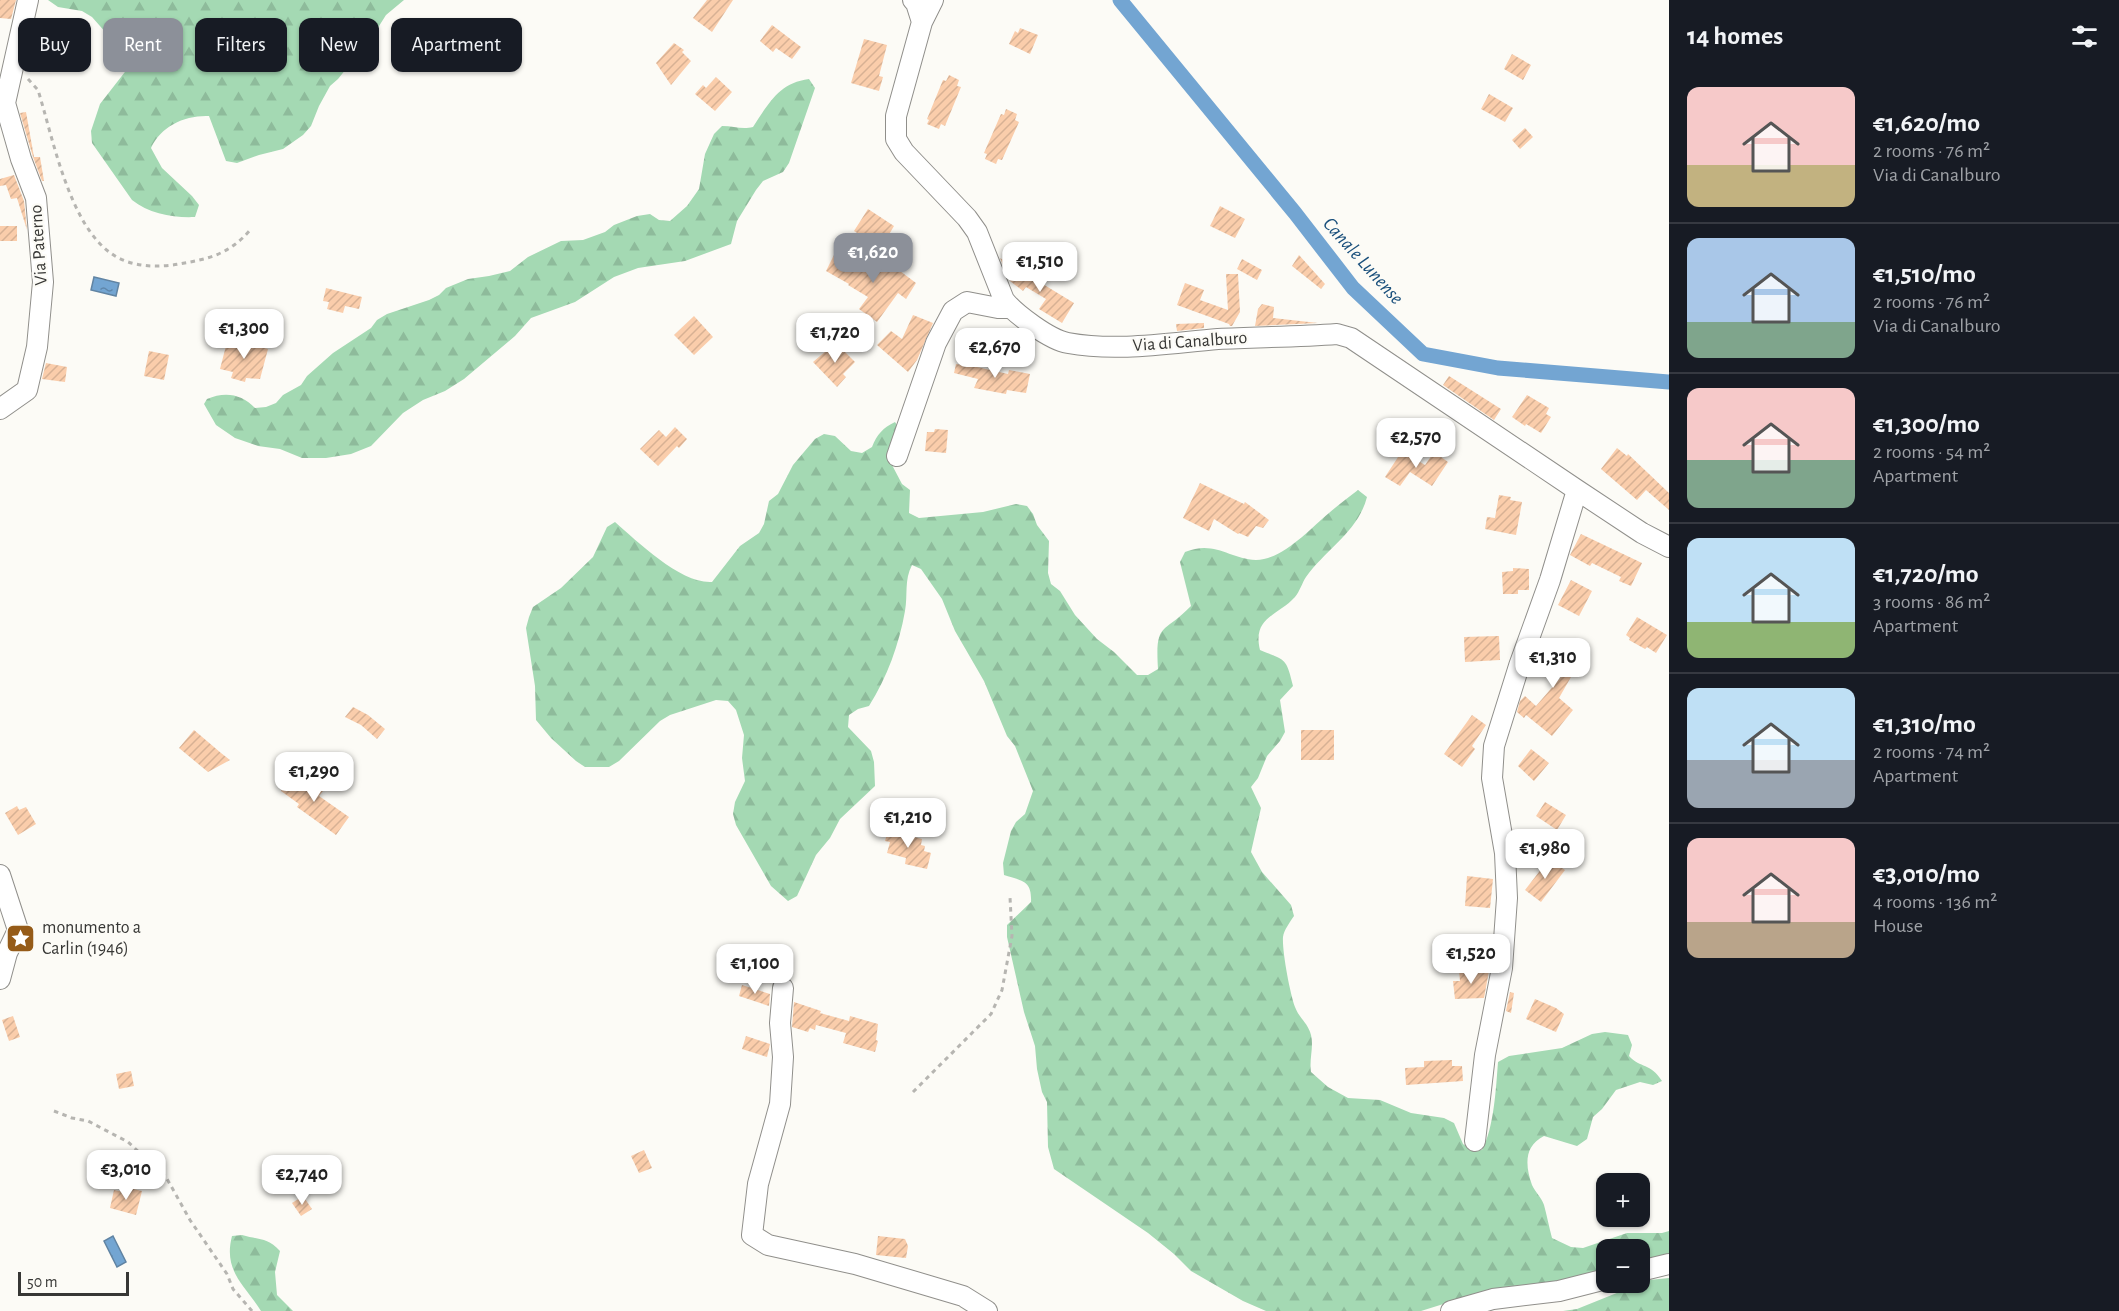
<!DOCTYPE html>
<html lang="en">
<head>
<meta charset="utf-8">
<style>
	body { margin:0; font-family:"Alegreya Sans",sans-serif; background:#20242c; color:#f1f3f6; height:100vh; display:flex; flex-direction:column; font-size:22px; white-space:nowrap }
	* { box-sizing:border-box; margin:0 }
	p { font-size:20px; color:#9ea1a6 }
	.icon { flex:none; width:33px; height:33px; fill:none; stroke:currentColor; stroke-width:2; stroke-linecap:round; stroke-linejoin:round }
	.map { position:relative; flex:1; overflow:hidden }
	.panel { display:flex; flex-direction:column; background:#171b24; width:450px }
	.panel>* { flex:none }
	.banner { position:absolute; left:18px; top:18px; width:570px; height:54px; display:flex; gap:12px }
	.controls { position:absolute; left:1596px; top:1173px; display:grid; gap:12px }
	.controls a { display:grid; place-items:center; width:54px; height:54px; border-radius:12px; background:#171b24; box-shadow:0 2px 4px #0004; font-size:30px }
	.scale { position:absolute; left:18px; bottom:15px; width:111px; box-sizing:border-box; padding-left:6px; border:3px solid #373735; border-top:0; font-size:16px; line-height:21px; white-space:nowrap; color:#373735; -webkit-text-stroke:4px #fcfbf6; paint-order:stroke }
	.price { position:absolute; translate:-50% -51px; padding:0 14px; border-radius:12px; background:#fff; color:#222; font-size:20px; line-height:39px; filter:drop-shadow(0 2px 3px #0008) }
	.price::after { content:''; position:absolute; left:50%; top:36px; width:18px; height:14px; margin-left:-9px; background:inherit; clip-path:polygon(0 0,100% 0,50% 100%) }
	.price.on { background:#8c9099; color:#fff }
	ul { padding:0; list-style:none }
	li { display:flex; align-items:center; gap:18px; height:150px; padding:0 18px }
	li+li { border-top:2px solid #363941 }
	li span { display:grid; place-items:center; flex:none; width:168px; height:120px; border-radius:12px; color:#555 }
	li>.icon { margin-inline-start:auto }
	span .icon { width:72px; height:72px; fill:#fffc; stroke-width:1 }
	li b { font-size:26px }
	h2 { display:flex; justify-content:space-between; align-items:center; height:72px; padding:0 18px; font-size:26px }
	.pill { padding:0 21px; border-radius:12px; background:#171b24; box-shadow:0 2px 4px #0004; font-size:21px; line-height:54px }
	.pill.on { background:#8c9099; color:#fff }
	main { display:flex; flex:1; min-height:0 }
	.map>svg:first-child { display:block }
</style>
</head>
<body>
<main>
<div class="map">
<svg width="1669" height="1311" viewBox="0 0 1669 1311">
	<defs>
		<pattern id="forest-firs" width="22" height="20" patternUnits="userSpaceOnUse" patternTransform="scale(1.5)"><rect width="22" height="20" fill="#a4d9b3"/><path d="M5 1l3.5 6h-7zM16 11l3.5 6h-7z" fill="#8ebb9b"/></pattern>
		<pattern id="water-ripples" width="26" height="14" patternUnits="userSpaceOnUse" patternTransform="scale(1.5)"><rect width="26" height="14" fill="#73a5d2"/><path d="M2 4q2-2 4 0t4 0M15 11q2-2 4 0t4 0" fill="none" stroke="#5f87ab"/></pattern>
		<pattern id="building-hatch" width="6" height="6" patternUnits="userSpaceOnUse" patternTransform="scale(1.5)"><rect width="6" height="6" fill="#facdab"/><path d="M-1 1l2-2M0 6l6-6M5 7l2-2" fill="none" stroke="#d7b194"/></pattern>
	</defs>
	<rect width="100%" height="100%" fill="#fcfbf6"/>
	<path fill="url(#forest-firs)" d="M48,0H404L386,15L374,34L338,79L330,86L319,106L311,126L303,135L283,149L259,155L237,163L226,161L209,116C185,115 161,126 151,148L162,168L192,196L199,205L195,217C174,218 149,214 132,200L92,143L91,131L100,104L128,68L133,58L128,46L107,34L92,17L82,11L58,7Z
		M809,79L815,88L789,163L783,172L763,181L756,190L737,221L731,244L685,261L638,268L614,277L575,302L531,318L515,336L464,379L445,391L423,400L403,413L371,446L351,454L326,458H302L280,449L258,446L235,438L216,425L204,404L207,399C225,391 242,394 255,408L266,407L276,403L283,395L301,385L307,376L333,353L371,328L377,320L387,314L429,300L439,295L446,288L468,279L489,276L510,271L528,257L561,241L583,240L605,232L614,225L637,216L650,214L659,220L670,221L687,206L699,189L705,154L714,134L722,126C734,126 742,130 753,127C769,103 779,83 809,79Z
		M895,422L901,431L892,465L902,484L910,490L909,513L919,518L983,512L1016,504L1027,506L1033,514L1037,525L1049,541L1048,573L1051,584L1060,591L1075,615L1097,639L1114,652L1137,675H1148L1158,669C1155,621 1163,635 1191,606L1180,562L1185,552C1215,540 1229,559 1256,560C1282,560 1310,529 1329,513C1338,505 1348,498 1358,490L1367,497C1358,532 1326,549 1306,577C1302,583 1300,591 1295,597C1278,616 1252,617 1260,650C1286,661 1286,657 1293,686L1280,700L1285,732L1280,741L1267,756L1258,778L1251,787L1261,808L1251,852L1262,872L1291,905L1294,916C1290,922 1284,930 1283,937C1282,951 1290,993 1295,1007C1299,1018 1308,1023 1311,1035C1314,1047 1309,1059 1311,1072L1328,1087L1348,1098L1380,1100L1411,1113L1444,1118L1454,1123L1463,1144L1471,1150H1482C1494,1128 1496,1088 1498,1062L1509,1056L1562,1048L1592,1034L1605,1032L1628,1035L1632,1045L1629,1056C1641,1069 1650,1062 1662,1081L1653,1085L1640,1082L1616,1090L1602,1109L1593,1117L1587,1139L1577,1146L1544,1136C1524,1146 1525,1165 1532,1185C1535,1192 1542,1198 1544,1205C1547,1216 1549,1227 1552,1238L1571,1247L1583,1248L1627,1233H1662L1669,1231V1256L1640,1263V1250H1606V1271L1552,1284L1508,1287L1485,1291L1421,1311H1266L1243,1301L1191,1271L1174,1254L1148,1233L1054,1169L1048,1147L1047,1102L1042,1092L1037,1069L1035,1046L1024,1012L1007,937V925L1031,902C1032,880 1022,881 1004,875L1003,863L1011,831L1016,822L1025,814L1033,791L1015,746L1007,736L984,681L955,631L942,599L921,569L912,565C904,580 908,595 905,611C899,645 887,677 869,706L858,709L849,715L848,727L871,751L874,762L875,786L840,819L830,838L816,855L797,896L788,901L771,886L736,825L733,814L735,802L745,781L742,758L744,735L736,710L728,701L716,700L670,715L660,721L619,761L609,767H585L576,761L551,738L536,720L535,686L526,628L529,617L533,607L561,588L593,557L607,527L615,522C638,542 681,584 712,582L740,546L759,533L764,524L769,501L778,494L793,465L815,439L824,434L835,436L851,451L862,453L872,447C877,434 883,428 895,422Z
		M242,1235C259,1240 267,1237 280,1251L275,1272L277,1295L293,1311H261C244,1284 223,1271 232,1236Z
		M1669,1278V1311H1563L1577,1309L1649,1280Z"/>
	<path fill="url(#water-ripples)" stroke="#6184a3" stroke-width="1.5" d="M94,277L119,283L116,296L91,290Z
		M113,1236L126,1262L117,1267L104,1241Z"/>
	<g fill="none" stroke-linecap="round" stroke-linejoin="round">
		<path stroke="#73a5d2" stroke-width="15" d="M1120,0L1295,213L1353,288L1423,354L1498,368L1669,382"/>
	</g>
	<path fill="url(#building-hatch)" d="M0,0H16L11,19L0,18Z
		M707,0H733L712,32L693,18Z
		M772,25L801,47L792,59L776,48L773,52L760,41Z
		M1020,28L1038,35L1030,54L1009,44L1015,31L1018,33Z
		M864,39L887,45L879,76L883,77L879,91L851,83Z
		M674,43L684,50L682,52L691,61L671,85L656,63Z
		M1512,54L1531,65L1523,80L1504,69Z
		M949,75L959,80L957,86L961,87L945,126L941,124L939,129L927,124L929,120L927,119L943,80L946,81Z
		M716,77L732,92L715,111L695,94L703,85L706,88Z
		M1489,94L1513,108L1505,122L1481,109Z
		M1006,109L1017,114L1015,120L1019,122L1002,160L998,159L996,164L985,159L987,154L984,153L1001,114L1004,115Z
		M26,112L34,157H33L20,113Z
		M1525,128L1533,137L1520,149L1512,140Z
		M33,157H40L44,181H42Z
		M14,175L24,201L27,230L17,198L11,199L6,185L0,186V179Z
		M1220,206L1245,219L1235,238L1210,226Z
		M868,209L894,226L881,248L854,231Z
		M0,226H17V241H0Z
		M836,251L872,276L884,259L916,283L906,299L898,293L877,322L859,309L868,297L848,285L849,284L826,271Z
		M1299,255L1325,284L1321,289L1292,266Z
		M1000,258L1074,303L1062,323L1039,309L1046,299L1026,287L1023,291L1010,281Z
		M1242,259L1262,270L1257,280L1237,269Z
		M1226,274H1238L1240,312L1232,326H1230L1229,324L1177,305L1185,283L1204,290L1200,300L1228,310Z
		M326,288L362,297L359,309L345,306L343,313L327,309L329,302L323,301Z
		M1262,304L1274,307L1273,318L1318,323L1255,326L1258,309Z
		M913,315L933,323L917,360L908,372L877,345L891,331L902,339Z
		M694,316L713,337L694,355L674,335Z
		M1204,323V328L1177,331L1176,324Z
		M228,338L268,349L260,379L246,378L245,382L231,378L233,372L220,369Z
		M833,345L835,348L838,345L855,362L843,374L846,377L837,387L813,362Z
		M149,351L169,355L164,380L144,376Z
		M46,363L67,367L65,382L42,379Z
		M956,364L968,366V365L1008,374L1009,370L1030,374L1026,393L1007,390L1006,394L974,388L978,379L954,373Z
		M1449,376L1501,409L1494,420L1443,385Z
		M1527,395L1549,408L1546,414L1551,417L1541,433L1526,424L1525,426L1512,417Z
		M675,427L687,439L679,448L677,446L658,466L640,449L659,430L666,437Z
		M935,429L948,430L946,453L925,451L927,432H934Z
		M1617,448L1627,456L1628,454L1669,493V510L1646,490L1637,500L1601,469Z
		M1402,451L1425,465L1434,452L1448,462L1432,486L1410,472L1400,486L1385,477Z
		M1200,483L1244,504L1245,502L1269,520L1263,528L1256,526L1248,537L1239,533L1238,534L1214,519L1209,531L1183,518Z
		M1499,495L1511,497L1510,500L1522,502L1516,535L1485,529L1487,517L1495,518Z
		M1581,534L1642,563L1631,586L1619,581L1621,577L1592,563L1590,566L1570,555Z
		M1513,568L1529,569V590H1518V594H1503L1502,572L1513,571Z
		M1571,580L1592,591L1579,616L1558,605Z
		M1637,617L1667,635L1656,653L1647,647L1645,649L1629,640L1630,638L1626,635Z
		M1499,636L1500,660L1465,662L1464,637Z
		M1555,640L1583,656L1559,698L1573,710L1552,736L1526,715L1524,718L1517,712L1520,701L1525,696L1536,706L1561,677L1539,664L1548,647L1550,648Z
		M353,707L368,715L385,729L377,739L361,725L345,717Z
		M1472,715L1486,725L1472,746L1475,749L1462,767L1444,754Z
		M194,730L221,753L230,760L208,772L179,748Z
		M1301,730H1334V760H1301Z
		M1531,749L1549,763L1534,781L1518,766Z
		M295,771L323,791L319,796L349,817L336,835L297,807L299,804L281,791Z
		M1545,802L1566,815L1557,830L1536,816Z
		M17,806L19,810L26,807L36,824L18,835L5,813Z
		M888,830L922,839L921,845L925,846L924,851L931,853L927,869L905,864L906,858L887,853L890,842L885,841Z
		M1549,859L1565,870L1541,902L1525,890Z
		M1467,876L1493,879L1490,908L1465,906Z
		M1459,971H1489L1484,998L1455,999L1453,981H1460Z
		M742,985L770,994L769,1006L739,996Z
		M1510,992L1514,993L1511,1013L1506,1011Z
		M1535,999L1556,1008L1564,1014L1556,1032L1526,1019Z
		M794,1002L821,1011L820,1013L849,1021L850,1016L878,1024L876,1040L878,1041L875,1052L843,1043L846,1033L816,1025L815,1030L810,1028L808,1032L792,1027Z
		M13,1016L20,1037L9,1041L2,1020Z
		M746,1036L770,1044L767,1057L742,1049Z
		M1452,1060V1066H1462L1463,1081L1406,1085L1405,1068L1424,1067V1061Z
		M131,1071L134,1086L119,1089L116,1074Z
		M644,1150L652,1168L639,1173L631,1156Z
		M125,1187L142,1191L136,1215L110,1208L114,1190L124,1192Z
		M303,1196L312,1209L301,1216L292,1203Z
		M878,1236L905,1239L908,1246L906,1258L876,1255Z"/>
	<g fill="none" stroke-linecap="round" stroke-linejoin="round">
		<defs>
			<path id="minor" d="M913,0L916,3L922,22L896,116V139L904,152L967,218L977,232L1004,300C1015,314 1050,340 1068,343C1117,352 1169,343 1218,339C1258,337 1298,337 1337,334L1351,338L1577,490L1642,533L1669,547
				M922,22L933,0
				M0,409L27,390L37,347L43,282L36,198L21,159L5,103L28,0
				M897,456L936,343L953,311L967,302L998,308H1010
				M0,875L18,930L7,953L0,979
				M783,988L780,1023L783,1057L780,1104L758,1184L752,1235L768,1245L855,1264L963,1296L987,1311
				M1475,1141L1485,1055L1502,968L1507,898L1505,853L1492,778L1494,746L1519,666L1550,580L1577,490
				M1640,1271L1669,1264
				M1451,1311L1493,1299L1559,1291L1606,1279"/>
		</defs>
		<use href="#minor" stroke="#908f8b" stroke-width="22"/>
		<path stroke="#b6b5b1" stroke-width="3" stroke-dasharray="4.5 4.5" stroke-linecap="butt" d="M28,79L38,90C53,138 69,225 112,254C130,267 158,268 179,264C209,259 230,254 251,229
			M913,1092L991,1014L1002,990L1012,936L1010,897
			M54,1111L72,1118L88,1121L128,1142L166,1177L190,1220L227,1274L233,1289L252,1311"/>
		<use href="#minor" stroke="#fff" stroke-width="20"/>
	</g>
	<defs>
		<symbol id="sight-square" viewBox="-11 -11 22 22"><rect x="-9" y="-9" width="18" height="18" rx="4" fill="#955b18" stroke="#fcfbf6"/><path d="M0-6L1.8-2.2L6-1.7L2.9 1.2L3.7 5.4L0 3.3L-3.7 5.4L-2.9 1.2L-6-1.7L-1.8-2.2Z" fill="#fff"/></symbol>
	</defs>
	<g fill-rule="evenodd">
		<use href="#sight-square" x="4" y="922" width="33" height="33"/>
	</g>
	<g text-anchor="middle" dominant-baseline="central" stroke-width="4.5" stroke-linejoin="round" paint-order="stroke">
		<g font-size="18" fill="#373735" stroke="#fcfbf6">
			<text transform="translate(39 245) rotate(-94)">Via Paterno</text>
			<text transform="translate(1190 342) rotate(-4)">Via di Canalburo</text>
		</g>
		<g font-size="18" fill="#373735" stroke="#fcfbf6" text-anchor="start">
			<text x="42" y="928">monumento a<tspan x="42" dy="21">Carlin (1946)</tspan></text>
		</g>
		<g font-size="20" font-style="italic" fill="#1a507c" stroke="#fcfbf6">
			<text transform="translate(1363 261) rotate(48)">Canale Lunense</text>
		</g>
	</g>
</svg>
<div class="controls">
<a>+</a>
<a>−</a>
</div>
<div class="scale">50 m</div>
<b class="price on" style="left:873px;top:284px">€1,620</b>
<b class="price" style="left:1040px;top:293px">€1,510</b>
<b class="price" style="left:244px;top:360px">€1,300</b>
<b class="price" style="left:835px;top:364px">€1,720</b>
<b class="price" style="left:995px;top:379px">€2,670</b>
<b class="price" style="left:1416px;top:469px">€2,570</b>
<b class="price" style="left:1553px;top:689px">€1,310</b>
<b class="price" style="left:314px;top:803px">€1,290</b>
<b class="price" style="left:908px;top:849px">€1,210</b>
<b class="price" style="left:1545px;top:880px">€1,980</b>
<b class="price" style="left:1471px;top:985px">€1,520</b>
<b class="price" style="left:755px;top:995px">€1,100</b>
<b class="price" style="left:126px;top:1201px">€3,010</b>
<b class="price" style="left:302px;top:1206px">€2,740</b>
<div class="banner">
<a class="pill">Buy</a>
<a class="pill on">Rent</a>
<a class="pill">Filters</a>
<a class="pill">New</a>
<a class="pill">Apartment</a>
</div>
</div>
<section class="panel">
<h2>14 homes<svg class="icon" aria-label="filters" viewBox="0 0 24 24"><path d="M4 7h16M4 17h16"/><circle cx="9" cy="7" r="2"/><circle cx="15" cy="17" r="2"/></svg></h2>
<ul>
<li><span style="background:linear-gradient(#f6c9c9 65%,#c2b280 0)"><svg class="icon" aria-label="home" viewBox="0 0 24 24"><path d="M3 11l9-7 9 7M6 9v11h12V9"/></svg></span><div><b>€1,620/mo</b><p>2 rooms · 76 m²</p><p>Via di Canalburo</p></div></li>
<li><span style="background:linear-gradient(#a9c7e8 70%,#7fa58c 0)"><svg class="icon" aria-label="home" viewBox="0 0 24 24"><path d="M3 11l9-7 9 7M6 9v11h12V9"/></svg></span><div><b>€1,510/mo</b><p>2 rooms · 76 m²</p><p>Via di Canalburo</p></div></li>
<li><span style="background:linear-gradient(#f6c9c9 60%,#7fa58c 0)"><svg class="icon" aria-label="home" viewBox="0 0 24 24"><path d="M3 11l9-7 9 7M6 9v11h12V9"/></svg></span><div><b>€1,300/mo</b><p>2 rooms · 54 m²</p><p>Apartment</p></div></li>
<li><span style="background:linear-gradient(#bfe0f5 70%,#8fb573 0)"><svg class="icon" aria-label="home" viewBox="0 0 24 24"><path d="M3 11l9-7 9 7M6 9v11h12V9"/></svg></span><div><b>€1,720/mo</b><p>3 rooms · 86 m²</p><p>Apartment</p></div></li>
<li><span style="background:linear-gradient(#bfe0f5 60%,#9aa5b1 0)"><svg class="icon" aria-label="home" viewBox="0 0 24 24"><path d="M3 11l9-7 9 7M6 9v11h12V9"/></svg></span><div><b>€1,310/mo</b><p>2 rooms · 74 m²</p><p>Apartment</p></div></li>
<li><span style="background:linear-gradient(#f6c9c9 70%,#b9a48a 0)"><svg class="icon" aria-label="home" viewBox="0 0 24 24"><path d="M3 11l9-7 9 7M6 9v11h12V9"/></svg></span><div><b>€3,010/mo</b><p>4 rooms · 136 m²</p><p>House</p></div></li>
</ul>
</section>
</main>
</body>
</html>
